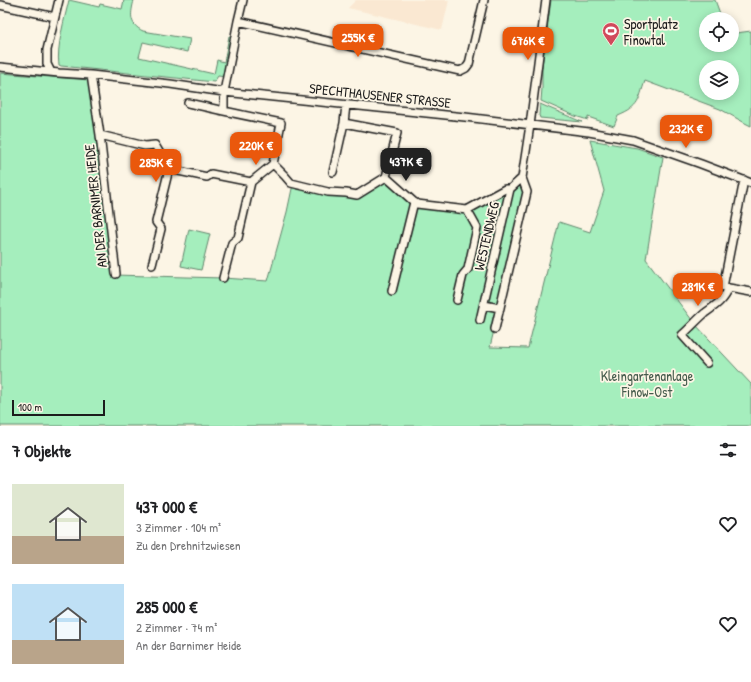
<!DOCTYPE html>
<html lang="de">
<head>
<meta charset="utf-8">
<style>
	body { margin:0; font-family:"Patrick Hand",sans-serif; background:#f6f6f6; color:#202124; height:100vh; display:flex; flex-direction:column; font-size:15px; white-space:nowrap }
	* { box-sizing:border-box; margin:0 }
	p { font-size:13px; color:#757577 }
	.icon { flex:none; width:22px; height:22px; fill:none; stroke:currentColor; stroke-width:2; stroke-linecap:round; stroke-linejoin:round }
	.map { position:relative; height:426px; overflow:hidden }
	.drawer { display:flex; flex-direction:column; background:#fff; flex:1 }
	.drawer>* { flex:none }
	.buttons { position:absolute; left:699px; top:12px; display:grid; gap:8px }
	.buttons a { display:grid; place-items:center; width:40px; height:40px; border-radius:50%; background:#fff; box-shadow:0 2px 10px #0003; font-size:20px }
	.scale { position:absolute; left:12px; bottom:10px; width:93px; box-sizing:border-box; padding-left:4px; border:2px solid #1c1c1c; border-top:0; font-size:11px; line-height:14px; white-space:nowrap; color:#1c1c1c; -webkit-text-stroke:3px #fcf5e5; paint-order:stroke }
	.price { position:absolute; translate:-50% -34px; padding:0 9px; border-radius:8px; background:#ea580c; color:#fff; font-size:13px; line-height:26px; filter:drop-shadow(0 1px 2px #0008) }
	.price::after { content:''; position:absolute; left:50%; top:24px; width:12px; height:9px; margin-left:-6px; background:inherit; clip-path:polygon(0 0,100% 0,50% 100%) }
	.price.active { background:#222; color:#fff }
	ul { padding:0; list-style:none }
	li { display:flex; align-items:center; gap:12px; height:100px; padding:0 12px }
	li span { display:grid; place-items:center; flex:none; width:112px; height:80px; border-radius:0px; color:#555 }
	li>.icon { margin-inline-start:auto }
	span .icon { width:48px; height:48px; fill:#fffc; stroke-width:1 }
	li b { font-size:17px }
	h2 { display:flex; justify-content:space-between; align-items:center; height:48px; padding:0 12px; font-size:17px }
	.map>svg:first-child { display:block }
</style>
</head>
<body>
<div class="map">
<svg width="751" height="426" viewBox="0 0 751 426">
	<rect width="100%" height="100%" fill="#fcf5e5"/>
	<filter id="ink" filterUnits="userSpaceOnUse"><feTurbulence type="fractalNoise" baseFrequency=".025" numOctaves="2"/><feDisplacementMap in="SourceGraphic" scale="8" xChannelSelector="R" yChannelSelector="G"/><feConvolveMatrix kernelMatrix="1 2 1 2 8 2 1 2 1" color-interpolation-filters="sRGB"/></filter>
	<g filter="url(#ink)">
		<path fill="#fae8d2" d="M356,0H449L442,30L348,8Z"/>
		<path fill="#a5eebd" stroke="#60856c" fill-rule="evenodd" d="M69,0L99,7L100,4L122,9L124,0H134C131,13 128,24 143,31L190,39L187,52L143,42L139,57L214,74L217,60L224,62L229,36L234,37L226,77L218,76L214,82L61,66L59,65C56,48 65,17 69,0Z
			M551,0H715L722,19H706V45H732V31L736,33L751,31V126L745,123L720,109L645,81C638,101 640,107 618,116L614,126L588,117V120L575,116L541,101L542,88V66ZM706,67H732V93H706Z
			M0,73L89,80L114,275L223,278L268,281L287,212L293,184L328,193L357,199L386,182L417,204L467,210L505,189L522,178L527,192L490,347L528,348L559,222L590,232L604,191L590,140L637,148L663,157L646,259L695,324L751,384V426H0Z
			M540,104L582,122L540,118L539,115Z
			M189,229L210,234L201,270L181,266Z"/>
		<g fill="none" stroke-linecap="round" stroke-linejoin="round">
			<defs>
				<path id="minor" d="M0,5L55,17
					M238,21L460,71L466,68L469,64L484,0
					M0,67L59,73L91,75L170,84L224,92L465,117L589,132L633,140L701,164L751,183
					M51,72L47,64V50L59,0
					M91,75L100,135L116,274
					M188,103L224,111
					M344,123L397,133L386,177L414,202L392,291
					M100,135L145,146L155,145L169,169L156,222L161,229L152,265
					M273,164L285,176L291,183L328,192L346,193L357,195L386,177
					M169,169L207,177L211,174L251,182
					M333,172L344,123L346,105
					M744,180L723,287L751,292
					M414,202L417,204L467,210L505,189H510
					M223,278L232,243L238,238L251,182L273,164L281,123L224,111V92L238,21L243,0
					M457,300L463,275L468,269L477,228L467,210
					M484,305L500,308
					M480,320L510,189L522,178
					M495,329L527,192L522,178L530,125L546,0
					M707,363L682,335C690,328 697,320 705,313C715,306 724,300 728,288"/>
			</defs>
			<use href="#minor" stroke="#1c1c1c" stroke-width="10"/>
			<use href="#minor" stroke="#fcf5e5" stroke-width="7"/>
		</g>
	</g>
	<defs>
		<symbol id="stadium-pin" viewBox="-11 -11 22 30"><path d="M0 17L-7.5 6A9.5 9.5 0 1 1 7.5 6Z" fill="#d1495b" stroke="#fcf5e5"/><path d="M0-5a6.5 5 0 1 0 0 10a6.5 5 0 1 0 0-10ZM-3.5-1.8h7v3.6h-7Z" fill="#fff"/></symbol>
	</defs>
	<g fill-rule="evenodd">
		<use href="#stadium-pin" x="601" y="21" width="20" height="27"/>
	</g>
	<g text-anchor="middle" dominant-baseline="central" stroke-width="3.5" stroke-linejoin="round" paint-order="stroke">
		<g font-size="14" fill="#1c1c1c" stroke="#fcf5e5" text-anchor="start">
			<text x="624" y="23">Sportplatz<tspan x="624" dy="16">Finowtal</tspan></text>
		</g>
		<g font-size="14" fill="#1c1c1c" stroke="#fcf5e5">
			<text transform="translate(380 95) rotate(6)">SPECHTHAUSENER STRASSE</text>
			<text transform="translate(95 206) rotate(-96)">AN DER BARNIMER HEIDE</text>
			<text transform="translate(486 236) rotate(-77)">WESTENDWEG</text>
		</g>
		<g font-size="14" fill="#455b4c" stroke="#fcf5e5">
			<text x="647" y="375">Kleingartenanlage<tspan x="647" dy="16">Finow-Ost</tspan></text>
		</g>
	</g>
</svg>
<div class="buttons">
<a><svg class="icon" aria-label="locate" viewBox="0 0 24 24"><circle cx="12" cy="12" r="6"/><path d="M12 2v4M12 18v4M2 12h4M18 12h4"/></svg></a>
<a><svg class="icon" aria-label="layers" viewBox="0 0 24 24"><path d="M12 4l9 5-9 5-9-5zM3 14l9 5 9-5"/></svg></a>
</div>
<div class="scale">100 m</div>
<b class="price" style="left:358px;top:58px">255K €</b>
<b class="price" style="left:528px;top:61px">676K €</b>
<b class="price" style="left:686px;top:149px">232K €</b>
<b class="price" style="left:256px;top:166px">220K €</b>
<b class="price active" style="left:406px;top:182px">437K €</b>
<b class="price" style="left:156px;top:183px">285K €</b>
<b class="price" style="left:698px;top:307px">281K €</b>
</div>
<section class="drawer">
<h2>7 Objekte<svg class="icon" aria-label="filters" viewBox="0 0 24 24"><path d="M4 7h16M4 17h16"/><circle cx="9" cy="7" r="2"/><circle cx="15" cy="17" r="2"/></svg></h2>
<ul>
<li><span style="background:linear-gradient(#dfe7d0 65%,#b9a48a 0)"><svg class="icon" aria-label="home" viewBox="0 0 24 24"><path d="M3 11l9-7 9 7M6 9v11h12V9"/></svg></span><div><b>437 000 €</b><p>3 Zimmer · 104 m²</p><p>Zu den Drehnitzwiesen</p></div><svg class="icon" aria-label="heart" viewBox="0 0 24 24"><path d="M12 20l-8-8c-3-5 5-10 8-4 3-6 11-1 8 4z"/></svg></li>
<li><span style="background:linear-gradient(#bfe0f5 70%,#b9a48a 0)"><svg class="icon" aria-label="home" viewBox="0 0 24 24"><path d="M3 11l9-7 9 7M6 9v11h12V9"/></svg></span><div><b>285 000 €</b><p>2 Zimmer · 74 m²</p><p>An der Barnimer Heide</p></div><svg class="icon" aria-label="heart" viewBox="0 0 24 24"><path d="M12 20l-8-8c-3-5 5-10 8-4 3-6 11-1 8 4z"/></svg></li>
</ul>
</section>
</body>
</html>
